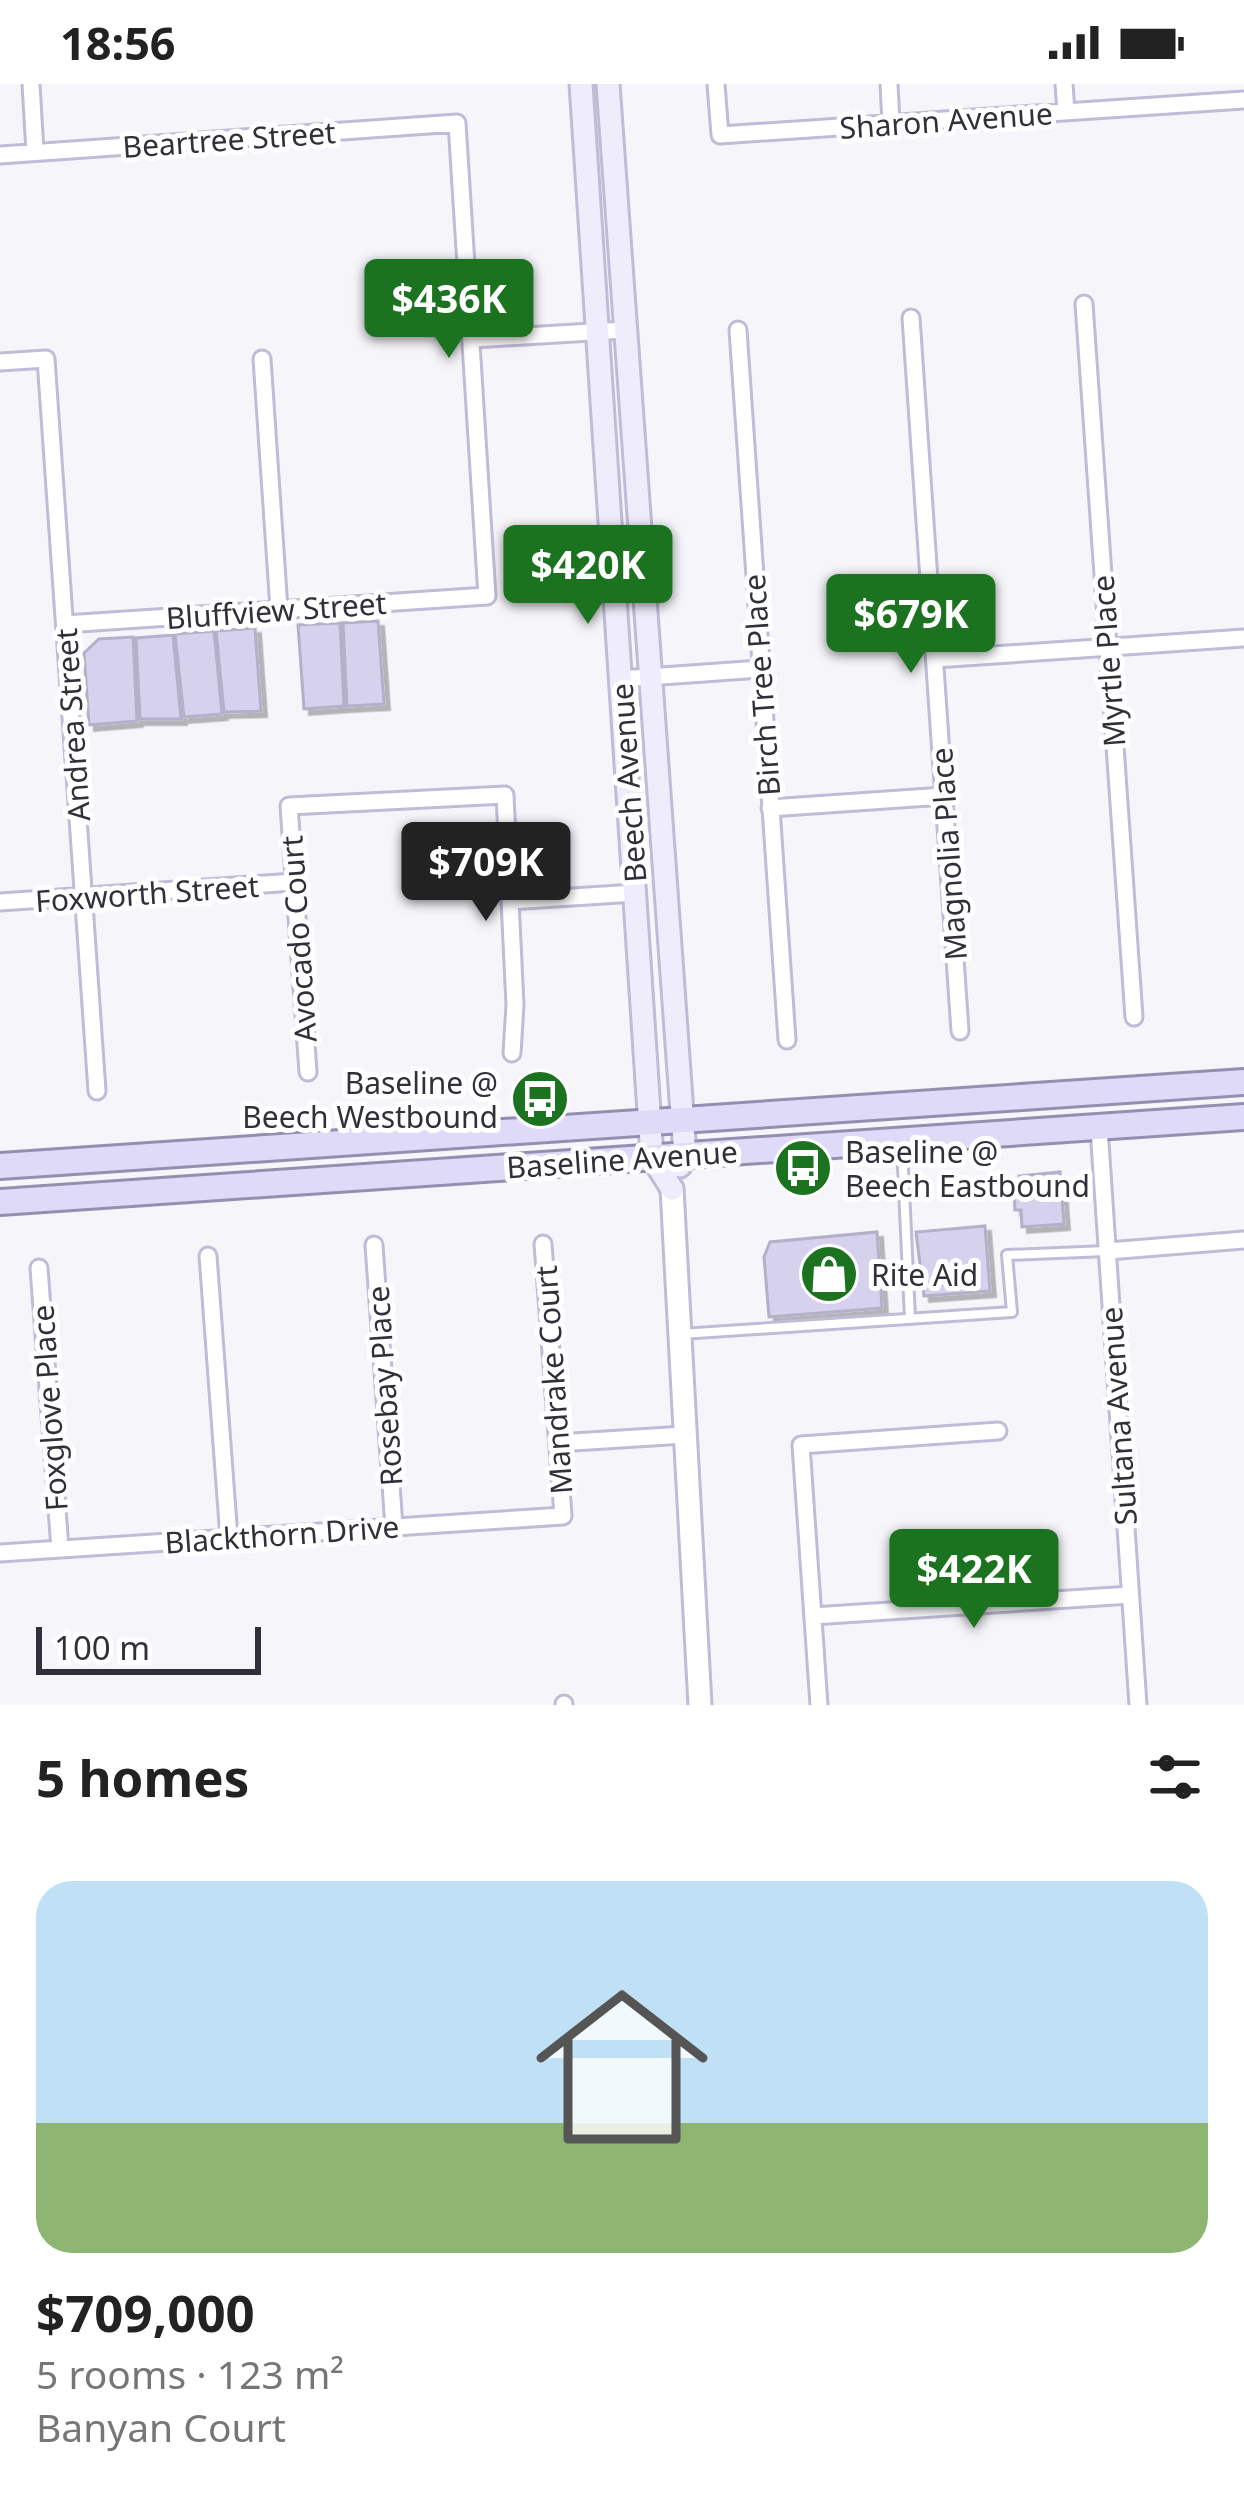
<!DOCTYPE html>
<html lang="en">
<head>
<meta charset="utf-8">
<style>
	body { margin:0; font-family:"Noto Sans",sans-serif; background:#f2f2f2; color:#222; height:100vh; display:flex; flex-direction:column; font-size:45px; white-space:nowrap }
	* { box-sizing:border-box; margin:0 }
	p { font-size:39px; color:#767676 }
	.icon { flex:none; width:66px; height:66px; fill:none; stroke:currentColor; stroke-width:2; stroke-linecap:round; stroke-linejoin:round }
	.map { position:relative; height:1621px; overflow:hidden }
	.sheet { display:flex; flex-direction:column; background:#fff; flex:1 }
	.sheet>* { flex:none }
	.scale { position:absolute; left:36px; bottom:30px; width:225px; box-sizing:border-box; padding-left:12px; border:6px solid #312f39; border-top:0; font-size:33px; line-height:42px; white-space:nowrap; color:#312f39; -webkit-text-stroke:9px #fff; paint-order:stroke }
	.price { position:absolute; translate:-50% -102px; padding:0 27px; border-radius:12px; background:#1b731f; color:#fff; font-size:39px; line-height:78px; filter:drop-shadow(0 3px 6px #0008) }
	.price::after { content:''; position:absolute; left:50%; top:72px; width:36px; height:27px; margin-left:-18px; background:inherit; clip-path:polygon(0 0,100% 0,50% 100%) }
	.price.active { background:#222; color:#fff }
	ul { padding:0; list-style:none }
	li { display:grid; align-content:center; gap:24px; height:636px; padding:0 36px }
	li+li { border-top:3px solid #e0e0e0 }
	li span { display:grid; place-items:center; height:372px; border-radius:36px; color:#555 }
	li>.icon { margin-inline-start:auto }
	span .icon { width:216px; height:216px; fill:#fffc; stroke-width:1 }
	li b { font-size:51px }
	h2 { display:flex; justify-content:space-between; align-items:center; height:144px; padding:0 36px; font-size:51px }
	.status { display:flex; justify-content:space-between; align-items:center; height:84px; padding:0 60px; background:#fff; direction:ltr }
	.status svg { height:33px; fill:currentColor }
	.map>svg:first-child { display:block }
</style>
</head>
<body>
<div class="status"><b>18:56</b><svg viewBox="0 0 49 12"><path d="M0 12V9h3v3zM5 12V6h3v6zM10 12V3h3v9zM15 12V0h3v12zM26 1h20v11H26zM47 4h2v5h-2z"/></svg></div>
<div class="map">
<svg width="1244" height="1621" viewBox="0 0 1244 1621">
	<defs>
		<filter id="shadow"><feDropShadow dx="5.5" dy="5.5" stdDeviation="0" flood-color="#0004"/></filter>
	</defs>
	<rect width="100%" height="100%" fill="#f6f5fa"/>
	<path fill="#d6d1ed" stroke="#b4b0ca" stroke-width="3" filter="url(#shadow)" d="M378,537L384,620L347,622L343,539Z
		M340,539L344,622L304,625L298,541Z
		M255,544L261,627L224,628L216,547Z
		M214,547L222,630L184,633L175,550Z
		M173,551L181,635H140L136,554Z
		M133,553L137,637L89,641L84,569L99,555Z
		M1060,1088L1064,1140L1022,1143L1021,1126H1015L1014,1109H1020L1019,1092Z
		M985,1142L990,1207L924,1212L916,1148Z
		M877,1148L882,1224L769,1233L764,1173L770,1158Z"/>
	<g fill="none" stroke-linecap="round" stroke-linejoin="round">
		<defs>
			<path id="service" d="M902,1062L910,1234
				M681,1250L1012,1228L1007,1171L1106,1167"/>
			<path id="minor" d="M31,0L35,68
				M716,0L720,51L1244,16
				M889,0L891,39
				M1064,0L1066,28
				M0,71L457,39L487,512L65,540
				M1084,220L1134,933
				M911,234L960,947
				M738,246L787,956
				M473,255L625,246
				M262,275L279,525
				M0,278L46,275L97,1007
				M935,575L1244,554
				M620,595L760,585
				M770,724L944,712
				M510,817L635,809
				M0,818L294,798
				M308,988L289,722L505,711L515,921L512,969
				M1099,1044L1138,1621
				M374,1161L394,1443
				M1108,1167L1244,1156
				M208,1172L229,1454
				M39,1184L60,1465
				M558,1359L684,1351
				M0,1469L563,1432L543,1160
				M813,1532L1130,1511
				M564,1620V1621
				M819,1621L801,1361L998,1347"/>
			<path id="tertiary" d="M672,1105L700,1621"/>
			<path id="secondary" d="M581,0L652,1073L672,1105
				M608,0L685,1071L680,1082"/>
			<path id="primary" d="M0,1082L1244,998
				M0,1118L1244,1033"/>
		</defs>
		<use href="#service" stroke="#c0bcd7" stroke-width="14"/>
		<use href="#minor" stroke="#c0bcd7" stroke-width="21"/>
		<use href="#tertiary" stroke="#c0bcd7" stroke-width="27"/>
		<use href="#secondary" stroke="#c0bcd7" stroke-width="27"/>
		<use href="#primary" stroke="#948fb1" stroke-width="30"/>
		<use href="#service" stroke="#fff" stroke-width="8"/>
		<use href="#minor" stroke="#fff" stroke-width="15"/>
		<use href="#tertiary" stroke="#fff" stroke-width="21"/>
		<use href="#secondary" stroke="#efedfb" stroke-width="21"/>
		<use href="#primary" stroke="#dfdaf7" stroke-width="24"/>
	</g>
	<defs>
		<symbol id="bus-disc" viewBox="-11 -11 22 22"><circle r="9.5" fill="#1b731f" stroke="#fff"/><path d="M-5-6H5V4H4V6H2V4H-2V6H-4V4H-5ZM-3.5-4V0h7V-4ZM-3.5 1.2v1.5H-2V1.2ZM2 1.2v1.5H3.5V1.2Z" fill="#fff"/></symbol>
		<symbol id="shop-disc" viewBox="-11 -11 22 22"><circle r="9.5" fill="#1b731f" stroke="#fff"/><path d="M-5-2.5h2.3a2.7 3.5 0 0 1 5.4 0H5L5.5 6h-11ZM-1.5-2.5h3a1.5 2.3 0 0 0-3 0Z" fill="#fff"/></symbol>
	</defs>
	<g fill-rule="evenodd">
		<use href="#bus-disc" x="507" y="982" width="66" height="66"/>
		<use href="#bus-disc" x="770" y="1051" width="66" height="66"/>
		<use href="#shop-disc" x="796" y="1157" width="66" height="66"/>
	</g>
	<g text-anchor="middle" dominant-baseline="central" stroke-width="10" stroke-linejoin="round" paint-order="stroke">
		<g font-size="30" fill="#312f39" stroke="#fff">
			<text transform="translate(946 36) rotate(-4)">Sharon Avenue</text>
			<text transform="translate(229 55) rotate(-4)">Beartree Street</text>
			<text transform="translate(276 526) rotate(-4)">Bluffview Street</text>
			<text transform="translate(1108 577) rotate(-94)">Myrtle Place</text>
			<text transform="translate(761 601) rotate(-94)">Birch Tree Place</text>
			<text transform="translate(72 641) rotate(-94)">Andrea Street</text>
			<text transform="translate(628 699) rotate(-94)">Beech Avenue</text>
			<text transform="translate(948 770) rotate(-94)">Magnolia Place</text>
			<text transform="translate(147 809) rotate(-4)">Foxworth Street</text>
			<text transform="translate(298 855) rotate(-94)">Avocado Court</text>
			<text transform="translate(622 1075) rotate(-4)">Baseline Avenue</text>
			<text transform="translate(553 1296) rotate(-94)">Mandrake Court</text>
			<text transform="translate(384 1302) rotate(-94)">Rosebay Place</text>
			<text transform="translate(49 1324) rotate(-94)">Foxglove Place</text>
			<text transform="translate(1118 1332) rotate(-94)">Sultana Avenue</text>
			<text transform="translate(282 1450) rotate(-4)">Blackthorn Drive</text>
		</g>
		<g font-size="30" fill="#312f39" stroke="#fff" text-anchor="start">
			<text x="498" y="998" text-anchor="end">Baseline @<tspan x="498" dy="34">Beech Westbound</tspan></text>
			<text x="845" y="1067">Baseline @<tspan x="845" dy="34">Beech Eastbound</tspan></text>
			<text x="871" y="1190">Rite Aid</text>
		</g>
	</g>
</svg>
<div class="scale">100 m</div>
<b class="price" style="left:449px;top:277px">$436K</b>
<b class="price" style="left:588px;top:543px">$420K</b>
<b class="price" style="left:911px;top:592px">$679K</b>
<b class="price active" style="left:486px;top:840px">$709K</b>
<b class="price" style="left:974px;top:1547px">$422K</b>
</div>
<section class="sheet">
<h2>5 homes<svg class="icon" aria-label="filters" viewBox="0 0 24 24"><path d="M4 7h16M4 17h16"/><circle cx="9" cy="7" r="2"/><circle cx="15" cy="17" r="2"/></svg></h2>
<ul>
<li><span style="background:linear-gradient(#bfe0f5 65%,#8fb573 0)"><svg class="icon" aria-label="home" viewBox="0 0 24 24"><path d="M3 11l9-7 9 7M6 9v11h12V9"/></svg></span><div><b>$709,000</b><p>5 rooms · 123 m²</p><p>Banyan Court</p></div></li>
</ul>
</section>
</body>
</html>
